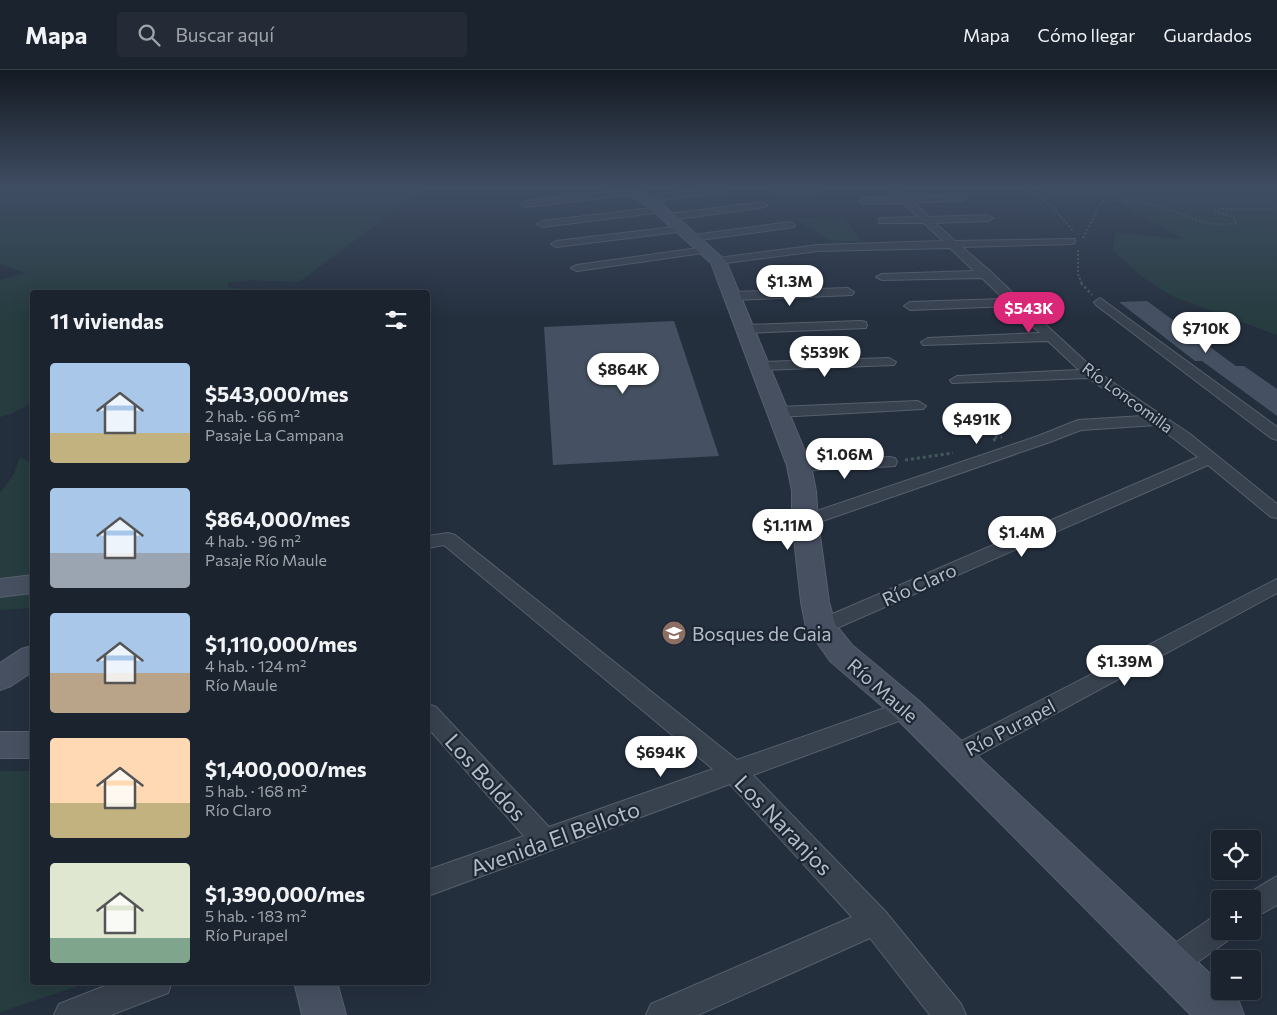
<!DOCTYPE html>
<html lang="es">
<head>
<meta charset="utf-8">
<style>
	body { margin:0; font-family:Commissioner,sans-serif; background:#242b36; color:#f1f3f6; height:100vh; display:flex; flex-direction:column; font-size:19px; white-space:nowrap }
	* { box-sizing:border-box; margin:0 }
	p { font-size:16px; color:#a0a4aa }
	.icon { flex:none; width:28px; height:28px; fill:none; stroke:currentColor; stroke-width:2; stroke-linecap:round; stroke-linejoin:round }
	.map { position:relative; flex:1; overflow:hidden }
	.side { position:absolute; left:30px; top:220px; width:400px; height:695px; display:flex; flex-direction:column; background:#1b232e; border-radius:5px; box-shadow:0 5px 20px #0002,0 0 0 1px #39404a }
	.side>* { flex:none }
	.fabs { position:absolute; left:1211px; top:760px; display:grid; gap:10px }
	.fabs a { display:grid; place-items:center; width:50px; height:50px; border-radius:5px; background:#1b232e; box-shadow:0 5px 20px #0002,0 0 0 1px #39404a; font-size:25px }
	.price { position:absolute; translate:-50% -42px; padding:0 11px; border-radius:18px; background:#fff; color:#222; font-size:16px; line-height:32px; filter:drop-shadow(0 1px 2px #0008) }
	.price::after { content:''; position:absolute; left:50%; top:30px; width:15px; height:11px; margin-left:-8px; background:inherit; clip-path:polygon(0 0,100% 0,50% 100%) }
	.price.active { background:#db2777; color:#fff }
	ul { padding:0; list-style:none }
	li { display:flex; align-items:center; gap:15px; height:125px; padding:0 20px }
	li span { display:grid; place-items:center; flex:none; width:140px; height:100px; border-radius:5px; color:#555 }
	li>.icon { margin-inline-start:auto }
	span .icon { width:60px; height:60px; fill:#fffc; stroke-width:1 }
	li b { font-size:21px }
	h2 { display:flex; justify-content:space-between; align-items:center; height:60px; padding:0 20px; font-size:21px }
	header { display:flex; align-items:center; gap:30px; box-sizing:border-box; height:70px; padding:0 25px; background:#1b232e; border-bottom:1px solid #39404a }
	header strong { font-size:24px }
	nav { display:flex; gap:28px; margin-inline-start:auto; font-size:18px }
	.search { width:350px; height:45px; background:#242b36; display:flex; align-items:center; gap:12px; box-sizing:border-box; padding:0 18px; border-radius:5px; color:#a0a4aa; font-size:19px }
	.map>svg:first-child { display:block }
</style>
</head>
<body>
<header>
<strong>Mapa</strong>
<div class="search"><svg class="icon" aria-label="search" viewBox="0 0 24 24"><circle cx="10" cy="10" r="6"/><path d="M15 15l6 6"/></svg>Buscar aquí</div>
<nav><a>Mapa</a><a>Cómo llegar</a><a>Guardados</a></nav>
</header>
<div class="map">
<svg width="1277" height="945" viewBox="0 0 1277 945">
	<rect width="100%" height="100%" fill="#242f3e"/>
	<path fill="#263c3f" d="M0,118H425L299,212L249,210L228,213V217L244,219L245,222H32V333L11,344L0,347V210L26,203L0,194Z
		M760,118H832C804,133 788,131 760,118Z
		M1031,118H1108L1110,121L1119,118H1277V265L1172,226L1145,209L1112,180L1116,163L1184,169L1131,141L1113,124L1064,130Z
		M843,147L861,171L832,172L794,148Z
		M20,387L32,394V504L0,508V423L14,404Z
		M32,523V538L0,540V528Z
		M0,701H32V912L87,913L0,942Z"/>
	<path fill="#455162" d="M1147,231L1236,296H1244L1277,319V346L1202,291H1195L1119,232Z
		M674,251L719,386L553,395L544,257Z"/>
	<g fill="none" stroke-linecap="round" stroke-linejoin="round">
		<defs>
			<path id="street" d="M711,118L731,119L726,122L646,132L641,129L646,126Z
				M634,119L639,122L637,124L525,137L520,134L525,131Z
				M897,119L908,127L962,125L967,128L962,131L914,132L929,147L988,145L993,148L988,151L935,153L955,171L1075,169V173L1071,174L962,177L991,202L1018,228L1021,229L1022,233L1096,301L1190,364L1277,434V448L1271,447L1208,395L828,562L821,564L814,562L810,557L814,552L1198,387L1156,355L1081,360L1050,372L811,455H799L796,451L799,447L1038,366L1078,350L1143,346L1088,308L952,313L950,310L957,306L1079,300L1048,271L923,275L921,272L928,268L1040,263L1011,236L910,240L904,236L910,232L1004,229L982,208L882,210L876,207L882,204L974,201L950,178L818,181L718,194L712,191L718,188L818,175L943,171L924,153H879V149L883,148L918,147L903,133L864,134L859,131L864,128L897,127L892,122Z
				M762,132L767,135L765,137L669,150L664,147L669,144Z
				M660,137L665,140L663,142L542,157L537,154L542,151Z
				M790,152L795,155L794,157L693,171L688,168L693,165Z
				M682,156L687,159L686,161L556,177L551,174L556,171Z
				M706,177L710,178V182L577,201L571,198L577,195Z
				M848,218L854,222L852,225L732,230L726,226L732,222Z
				M1100,228L1277,357V370L1271,368L1096,235L1094,232Z
				M861,251L866,252L867,255L866,258L745,263L738,259L745,255Z
				M889,288L896,292L894,295L760,300L753,296L760,292Z
				M918,331L926,336L923,339L778,347L770,342L778,337Z
				M889,387L895,388L897,392L895,396L799,401L793,400L791,396L793,392L799,391Z
				M448,463L455,465L737,690L899,633L907,630L915,633L919,639L915,645L753,705L885,841L961,934L966,945H930L870,868L698,945H646L651,934L852,847L730,714L428,826V800L524,766L428,658V634L436,637L549,757L713,699L444,475L428,478V466Z
				M1277,509V523L964,693L955,696L946,693L943,686L946,679Z
				M1277,806V835L1252,849V829H1241L1242,827Z
				M1220,845V861H1234L1230,869L1181,904L1170,909L1159,904L1155,894L1159,884L1210,849Z
				M115,912H172L168,923L111,945H54L59,934Z"/>
			<path id="secondary" d="M620,118H636L660,132L726,191L811,396L816,421L818,451L829,532L835,554L852,575L918,630L1220,913V921H1229L1238,929L1244,945H1191L896,648L830,591L811,564L806,557L801,532L792,451V421L787,396L711,193L650,138Z
				M32,505V523L0,527V509Z
				M32,576V602L11,616L0,620V593L21,579Z
				M0,662H32V688H0Z
				M294,912H337L346,945H302Z"/>
		</defs>
		<use href="#street" stroke="#565f6c" stroke-width="2"/>
		<use href="#secondary" stroke="#565f6c" stroke-width="2"/>
		<path stroke="#44595c" stroke-width="2" stroke-dasharray="2 2" stroke-linecap="butt" d="M1023,118L1051,135L1073,161
			M1102,131C1116,132 1131,129 1145,132C1176,139 1205,160 1237,153L1233,147L1215,141L1222,139H1277
			M1083,168L1102,131L1100,118
			M1078,180V204L1082,214"/>
		<path stroke="#44595c" stroke-width="2.5" stroke-dasharray="2.5 2.5" stroke-linecap="butt" d="M1081,213L1092,225"/>
		<path stroke="#44595c" stroke-width="3" stroke-dasharray="3 3" stroke-linecap="butt" d="M995,371L993,367H1002
			M905,390L953,383"/>
		<use href="#street" fill="#38414e" fill-rule="evenodd"/>
		<use href="#secondary" fill="#465061" fill-rule="evenodd"/>
	</g>
	<linearGradient id="sky" x2="0" y2="1"><stop stop-color="#141a22"/><stop offset="0.47" stop-color="#3f4d63"/><stop offset="1" stop-color="#3f4d63" stop-opacity="0"/></linearGradient>
	<rect width="1277" height="250" fill="url(#sky)"/>
	<defs>
		<symbol id="school-disc" viewBox="-11 -11 22 22"><circle r="9.5" fill="#8d6e63" stroke="#1d2633"/><path d="M0-5L7-2L0 1L-7-2ZM-4 1L0 2.5L4 1V4Q0 6-4 4Z" fill="#fff"/></symbol>
	</defs>
	<g fill-rule="evenodd">
		<use href="#school-disc" x="660" y="549" width="28" height="28"/>
	</g>
	<g text-anchor="middle" dominant-baseline="central" stroke-width="4.5" stroke-linejoin="round" paint-order="stroke">
		<g font-size="16" fill="#b4bcc9" stroke="#1d2633">
			<text transform="translate(1128 327) rotate(36)">Río Loncomilla</text>
		</g>
		<g font-size="19" fill="#b4bcc9" stroke="#1d2633">
			<text transform="translate(919 514) rotate(-24)">Río Claro</text>
			<text transform="translate(883 620) rotate(41)">Río Maule</text>
			<text transform="translate(1010 657) rotate(-28)">Río Purapel</text>
		</g>
		<g font-size="19" fill="#b4bcc9" stroke="#1d2633" text-anchor="start">
			<text x="692" y="563">Bosques de Gaia</text>
		</g>
		<g font-size="22" fill="#b4bcc9" stroke="#1d2633">
			<text transform="translate(486 707) rotate(48)">Los Boldos</text>
			<text transform="translate(784 755) rotate(46)">Los Naranjos</text>
			<text transform="translate(555 768) rotate(-20)">Avenida El Belloto</text>
		</g>
	</g>
</svg>
<div class="fabs">
<a><svg class="icon" aria-label="locate" viewBox="0 0 24 24"><circle cx="12" cy="12" r="6"/><path d="M12 2v4M12 18v4M2 12h4M18 12h4"/></svg></a>
<a>+</a>
<a>−</a>
</div>
<b class="price" style="left:790px;top:237px">$1.3M</b>
<b class="price active" style="left:1029px;top:264px">$543K</b>
<b class="price" style="left:1206px;top:284px">$710K</b>
<b class="price" style="left:825px;top:308px">$539K</b>
<b class="price" style="left:623px;top:325px">$864K</b>
<b class="price" style="left:977px;top:375px">$491K</b>
<b class="price" style="left:845px;top:410px">$1.06M</b>
<b class="price" style="left:788px;top:481px">$1.11M</b>
<b class="price" style="left:1022px;top:488px">$1.4M</b>
<b class="price" style="left:1125px;top:617px">$1.39M</b>
<b class="price" style="left:661px;top:708px">$694K</b>
<section class="side">
<h2>11 viviendas<svg class="icon" aria-label="filters" viewBox="0 0 24 24"><path d="M4 7h16M4 17h16"/><circle cx="9" cy="7" r="2"/><circle cx="15" cy="17" r="2"/></svg></h2>
<ul>
<li><span style="background:linear-gradient(#a9c7e8 70%,#c2b280 0)"><svg class="icon" aria-label="home" viewBox="0 0 24 24"><path d="M3 11l9-7 9 7M6 9v11h12V9"/></svg></span><div><b>$543,000/mes</b><p>2 hab. · 66 m²</p><p>Pasaje La Campana</p></div></li>
<li><span style="background:linear-gradient(#a9c7e8 65%,#9aa5b1 0)"><svg class="icon" aria-label="home" viewBox="0 0 24 24"><path d="M3 11l9-7 9 7M6 9v11h12V9"/></svg></span><div><b>$864,000/mes</b><p>4 hab. · 96 m²</p><p>Pasaje Río Maule</p></div></li>
<li><span style="background:linear-gradient(#a9c7e8 60%,#b9a48a 0)"><svg class="icon" aria-label="home" viewBox="0 0 24 24"><path d="M3 11l9-7 9 7M6 9v11h12V9"/></svg></span><div><b>$1,110,000/mes</b><p>4 hab. · 124 m²</p><p>Río Maule</p></div></li>
<li><span style="background:linear-gradient(#ffd9b3 65%,#c2b280 0)"><svg class="icon" aria-label="home" viewBox="0 0 24 24"><path d="M3 11l9-7 9 7M6 9v11h12V9"/></svg></span><div><b>$1,400,000/mes</b><p>5 hab. · 168 m²</p><p>Río Claro</p></div></li>
<li><span style="background:linear-gradient(#dfe7d0 75%,#7fa58c 0)"><svg class="icon" aria-label="home" viewBox="0 0 24 24"><path d="M3 11l9-7 9 7M6 9v11h12V9"/></svg></span><div><b>$1,390,000/mes</b><p>5 hab. · 183 m²</p><p>Río Purapel</p></div></li>
</ul>
</section>
</div>
</body>
</html>
